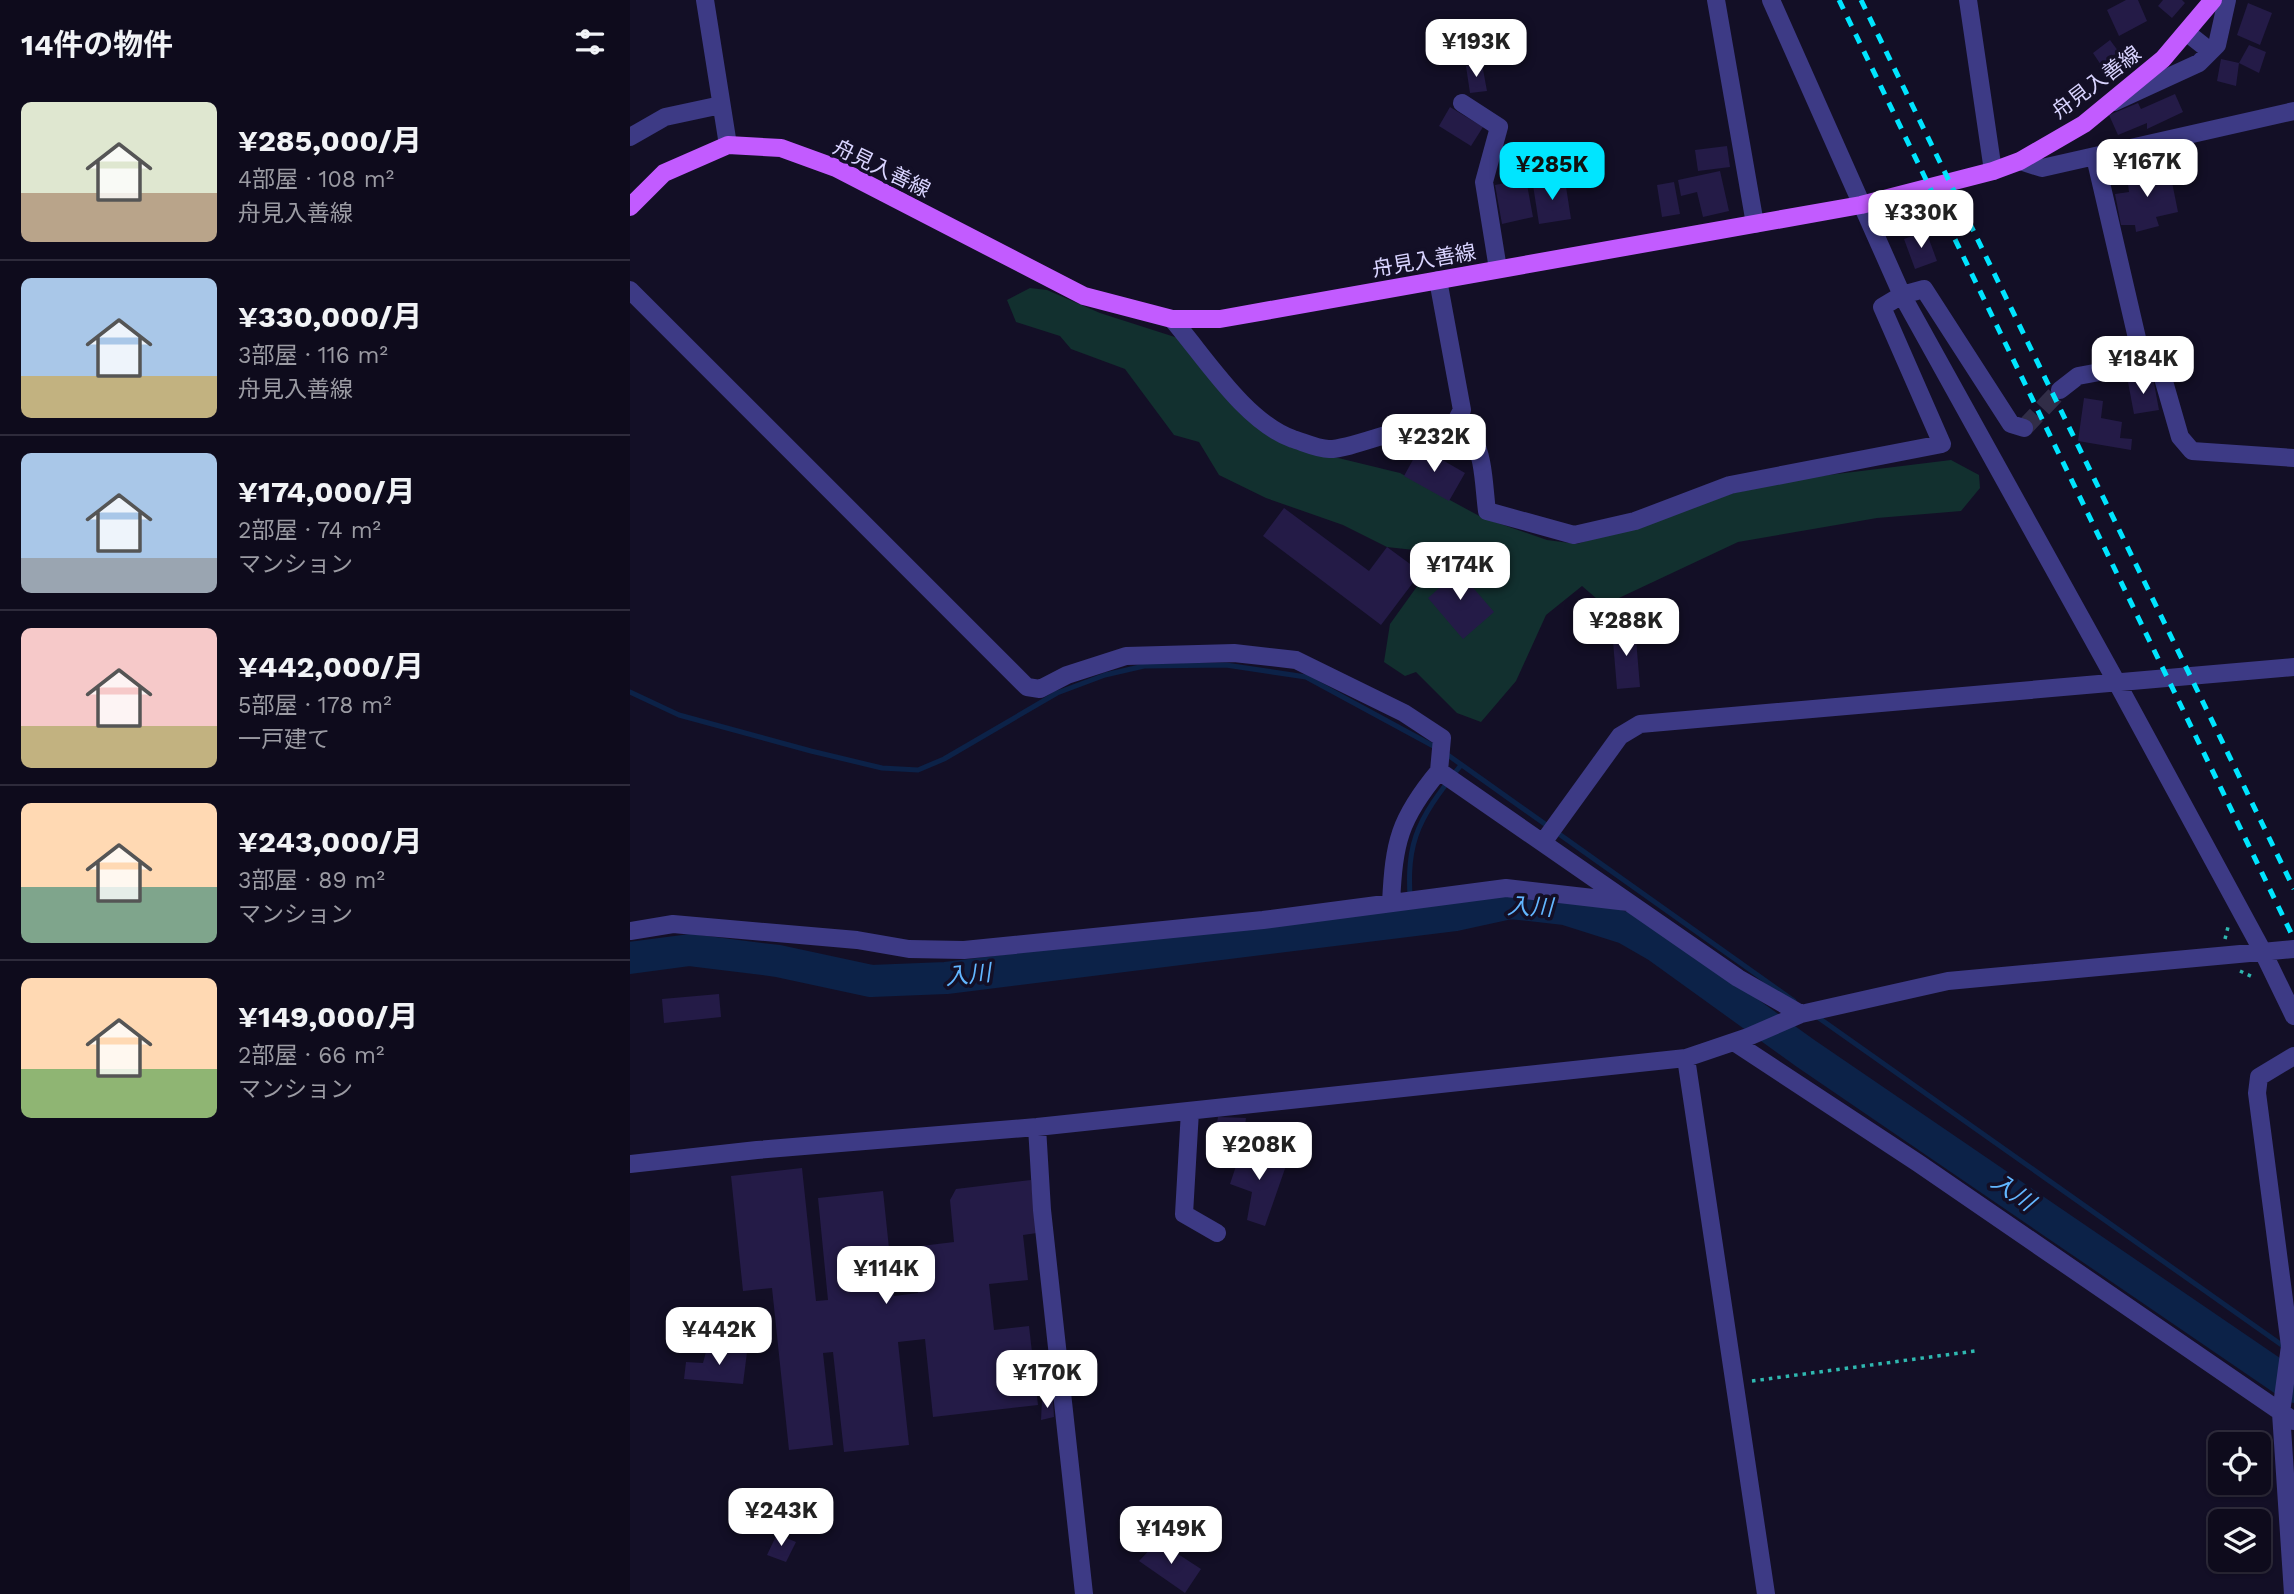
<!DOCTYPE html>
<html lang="ja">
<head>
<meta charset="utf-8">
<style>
	body { margin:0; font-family:"Work Sans","Noto Sans JP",sans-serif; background:#171425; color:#f1f3f6; height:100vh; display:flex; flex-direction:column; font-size:26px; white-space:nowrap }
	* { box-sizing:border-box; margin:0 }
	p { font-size:23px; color:#9b9ba3 }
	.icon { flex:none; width:38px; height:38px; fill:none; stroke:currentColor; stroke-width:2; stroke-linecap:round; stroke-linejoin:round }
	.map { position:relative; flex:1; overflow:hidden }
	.drawer { display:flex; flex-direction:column; background:#0e0b1c; width:630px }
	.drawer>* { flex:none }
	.tools { position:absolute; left:1578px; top:1432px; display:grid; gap:14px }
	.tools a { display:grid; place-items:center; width:63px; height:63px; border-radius:10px; background:#0e0b1c; box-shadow:0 2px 5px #0004,0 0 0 2px #2e2b3b; font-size:35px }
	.price { position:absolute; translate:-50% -60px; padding:0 16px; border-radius:14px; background:#fff; color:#222; font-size:23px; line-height:46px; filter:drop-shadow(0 2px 4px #0008) }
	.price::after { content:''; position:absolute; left:50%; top:42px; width:21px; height:16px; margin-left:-10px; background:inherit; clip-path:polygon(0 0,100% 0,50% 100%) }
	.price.active { background:#00e5ff; color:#111 }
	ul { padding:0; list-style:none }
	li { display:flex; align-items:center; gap:21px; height:175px; padding:0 21px }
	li+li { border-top:2px solid #2e2b3b }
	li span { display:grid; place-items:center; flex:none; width:196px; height:140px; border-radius:10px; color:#555 }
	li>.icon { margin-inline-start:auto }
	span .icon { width:84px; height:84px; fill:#fffc; stroke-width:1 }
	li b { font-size:30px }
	h2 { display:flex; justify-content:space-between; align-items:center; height:84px; padding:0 21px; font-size:30px }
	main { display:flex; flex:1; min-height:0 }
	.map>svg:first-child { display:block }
</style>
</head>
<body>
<main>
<section class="drawer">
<h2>14件の物件<svg class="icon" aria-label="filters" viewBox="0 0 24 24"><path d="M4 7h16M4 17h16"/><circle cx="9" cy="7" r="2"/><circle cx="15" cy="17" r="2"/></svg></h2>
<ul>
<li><span style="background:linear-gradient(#dfe7d0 65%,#b9a48a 0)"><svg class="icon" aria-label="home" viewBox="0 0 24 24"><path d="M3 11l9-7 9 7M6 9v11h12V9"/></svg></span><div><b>¥285,000/月</b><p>4部屋 · 108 m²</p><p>舟見入善線</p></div></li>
<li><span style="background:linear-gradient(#a9c7e8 70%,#c2b280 0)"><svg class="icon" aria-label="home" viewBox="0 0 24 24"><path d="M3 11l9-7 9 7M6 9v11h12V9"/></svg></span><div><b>¥330,000/月</b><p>3部屋 · 116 m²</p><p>舟見入善線</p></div></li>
<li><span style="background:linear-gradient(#a9c7e8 75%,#9aa5b1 0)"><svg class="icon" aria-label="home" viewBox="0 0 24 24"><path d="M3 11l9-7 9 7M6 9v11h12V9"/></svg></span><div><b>¥174,000/月</b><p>2部屋 · 74 m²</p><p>マンション</p></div></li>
<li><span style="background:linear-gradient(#f6c9c9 70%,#c2b280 0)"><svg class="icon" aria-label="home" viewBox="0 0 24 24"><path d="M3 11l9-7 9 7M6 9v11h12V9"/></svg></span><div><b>¥442,000/月</b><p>5部屋 · 178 m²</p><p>一戸建て</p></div></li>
<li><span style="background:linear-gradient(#ffd9b3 60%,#7fa58c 0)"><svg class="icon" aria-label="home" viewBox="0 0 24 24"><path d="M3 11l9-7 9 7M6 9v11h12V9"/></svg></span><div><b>¥243,000/月</b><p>3部屋 · 89 m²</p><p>マンション</p></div></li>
<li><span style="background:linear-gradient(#ffd9b3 65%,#8fb573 0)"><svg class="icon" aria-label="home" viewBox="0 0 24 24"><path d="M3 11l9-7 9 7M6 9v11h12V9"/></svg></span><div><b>¥149,000/月</b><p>2部屋 · 66 m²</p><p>マンション</p></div></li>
</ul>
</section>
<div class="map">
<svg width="1664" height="1594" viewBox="0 0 1664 1594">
	<rect width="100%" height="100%" fill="#130f26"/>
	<path fill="#12302f" d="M400,288L417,290L470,313L551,339L663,447L770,473L853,518L917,540L947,544L1104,493L1174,478L1321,460L1349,475L1350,488L1331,511L1247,518L1108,542L974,605L952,586L916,615L886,681L851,722L827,713L786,672L775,676L754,662L760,624L801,567L784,550L757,547L713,525L636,498L589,475L569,442L544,435L495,369L441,349L430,336L386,322L377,300Z"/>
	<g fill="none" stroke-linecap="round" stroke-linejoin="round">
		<path stroke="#0c2248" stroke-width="5" d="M0,692L49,715L181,751L252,768L288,770L314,759L427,693L475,675L514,666L596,665L676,677L807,748
			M815,753L1164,1001
			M782,920C774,844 784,824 831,765
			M1186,1016L1656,1348"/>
		<path stroke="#0c2248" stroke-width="32" d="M0,958L60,950L148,961L241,981L316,978L825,915L880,903L935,909L995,928L1028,947L1175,1053L1664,1387"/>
	</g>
	<path fill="#241b47" d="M1496,0H1508L1517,21L1489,36L1477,10Z
		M1533,0H1552L1555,3L1542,18L1528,6Z
		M1618,3L1642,13L1630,45L1607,35Z
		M1480,40L1494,59L1477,74L1463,53Z
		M1619,45L1636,52L1629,73L1609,63Z
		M1591,59L1609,63L1606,86L1587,81Z
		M852,64L857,91L840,93L836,66Z
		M1545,94L1553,112L1517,129V123L1488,135L1479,115L1508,103L1511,109Z
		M820,107L853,127L841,146L809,126Z
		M1097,146L1100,167L1068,171L1065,150Z
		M1539,167L1548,212L1526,217L1529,226L1506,232L1505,225H1491L1485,194L1499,192L1497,176Z
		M1090,171L1099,211L1073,217L1067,192L1051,196L1048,180Z
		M896,179L903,217L872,224L865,185Z
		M935,180L941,219L909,224L903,185Z
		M1044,182L1050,214L1032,217L1027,185Z
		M1296,231L1307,261L1285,269L1274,239Z
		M1523,378L1529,410L1504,414L1498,382Z
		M1454,398L1473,401L1471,418L1492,422L1490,438L1502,439L1501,450L1448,441Z
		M790,447L835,473L819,501L774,476Z
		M654,508L739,571L757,547L791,572L751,625L633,536Z
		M821,562L864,612L833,639L798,598L815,583L807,574Z
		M1005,627L1010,687L987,689L982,629Z
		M89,994L91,1017L34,1023L32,999Z
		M588,1117L616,1118L612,1148L583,1145Z
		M612,1148L658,1160L635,1226L617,1220L622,1192L600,1184Z
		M172,1168L186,1301L198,1300L188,1198L253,1191L264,1296L288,1293L283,1247L324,1242L320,1200L326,1189L401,1180L407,1233L393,1235L398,1280L359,1284L364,1330L399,1326L408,1405L303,1417L295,1339L268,1342L279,1445L214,1452L203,1352L193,1353L203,1445L159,1450L142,1288L113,1291L101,1176Z
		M70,1310L74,1341L52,1342L49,1312Z
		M77,1348L117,1352L113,1384L54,1379L56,1362L73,1363Z
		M412,1400H423L424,1417L411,1420Z
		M541,1507L542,1533L504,1538L501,1512Z
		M147,1534L166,1542L156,1562L137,1555Z
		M528,1541L571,1569L555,1593L509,1561Z"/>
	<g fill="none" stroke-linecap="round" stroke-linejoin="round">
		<path stroke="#312d47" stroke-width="18" stroke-dasharray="18 9" stroke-linecap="butt" d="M1394,428L1430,390"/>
		<path stroke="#2fb8b0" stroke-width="3.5" stroke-dasharray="3.5 5" stroke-linecap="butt" d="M1595,939L1599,923
			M1610,971L1625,978
			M1122,1381L1345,1351"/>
		<path stroke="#3d3a85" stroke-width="18" d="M75,0L98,145
			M1086,0L1125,224
			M1141,0L1272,295L1486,681L1633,952L1664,1016
			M1338,0L1363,171
			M1556,32L1580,51
			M1484,102L1569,63L1587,45L1597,0
			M832,103L869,127L854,182L868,269
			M0,137L35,117L91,105
			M1465,157L1513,364
			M1390,161L1412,168L1664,111
			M808,280L832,410L824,425
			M0,290L397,687L410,689L437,675L496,656L604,653L666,660L774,713L812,738L809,771L1108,978L1171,1014
			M542,319C575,357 615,422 663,439C673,442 688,449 699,449C733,449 818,401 842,437C854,455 854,489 857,511L944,535L1005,521L1100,485L1312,444L1252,307L1272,295L1294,289L1381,424L1394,428
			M1430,390L1448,376L1513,364L1531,371L1550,437L1562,451L1664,458
			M914,841L990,736L1010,724L1664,667
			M761,903C764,842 769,819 809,771
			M0,931L43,924L227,940L279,949L334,950L633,920L876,888L998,902
			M1104,1042L1288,1163L1664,1421
			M1056,1058L1136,1594
			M560,1111L554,1214L587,1233
			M407,1127L412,1210L454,1594
			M0,1164L127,1150L407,1127L1056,1058L1118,1037L1171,1014L1318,981L1664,949
			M1663,1594L1651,1413L1660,1346L1627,1093L1629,1077L1664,1056"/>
		<path stroke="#c25bff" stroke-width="18" d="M0,207L34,173L98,145L151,148L206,168L454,296L542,319H590L1231,205L1363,171L1390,161L1454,124L1533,59L1583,0"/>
		<path stroke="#00e5ff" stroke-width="5" stroke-dasharray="10 9" stroke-linecap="butt" d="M1209,0L1664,939
			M1231,0L1664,889"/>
	</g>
	<g text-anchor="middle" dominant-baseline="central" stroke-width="7" stroke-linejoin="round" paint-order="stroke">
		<g font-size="21" fill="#d9d4ff" stroke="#130f26">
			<text transform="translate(1466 82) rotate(-37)">舟見入善線</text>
			<text transform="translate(252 168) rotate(26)">舟見入善線</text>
			<text transform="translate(794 260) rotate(-10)">舟見入善線</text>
		</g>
		<g font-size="23" font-style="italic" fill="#62b6ff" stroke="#130f26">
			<text transform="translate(900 907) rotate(2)">入川</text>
			<text transform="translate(338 975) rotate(-6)">入川</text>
			<text transform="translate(1383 1192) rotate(35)">入川</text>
		</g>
	</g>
</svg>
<div class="tools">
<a><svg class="icon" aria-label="locate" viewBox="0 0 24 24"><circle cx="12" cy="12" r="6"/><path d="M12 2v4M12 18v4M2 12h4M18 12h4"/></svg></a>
<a><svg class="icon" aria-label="layers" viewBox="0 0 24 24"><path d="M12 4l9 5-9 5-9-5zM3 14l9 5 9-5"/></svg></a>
</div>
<b class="price" style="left:846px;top:79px">¥193K</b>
<b class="price" style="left:1517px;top:199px">¥167K</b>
<b class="price active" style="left:922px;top:202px">¥285K</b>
<b class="price" style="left:1291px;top:250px">¥330K</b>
<b class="price" style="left:1513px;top:396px">¥184K</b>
<b class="price" style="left:804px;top:474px">¥232K</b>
<b class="price" style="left:830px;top:602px">¥174K</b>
<b class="price" style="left:996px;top:658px">¥288K</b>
<b class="price" style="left:629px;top:1182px">¥208K</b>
<b class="price" style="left:256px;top:1306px">¥114K</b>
<b class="price" style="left:89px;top:1367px">¥442K</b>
<b class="price" style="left:417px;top:1410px">¥170K</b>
<b class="price" style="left:151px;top:1548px">¥243K</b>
<b class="price" style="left:541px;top:1566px">¥149K</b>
</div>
</main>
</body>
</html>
